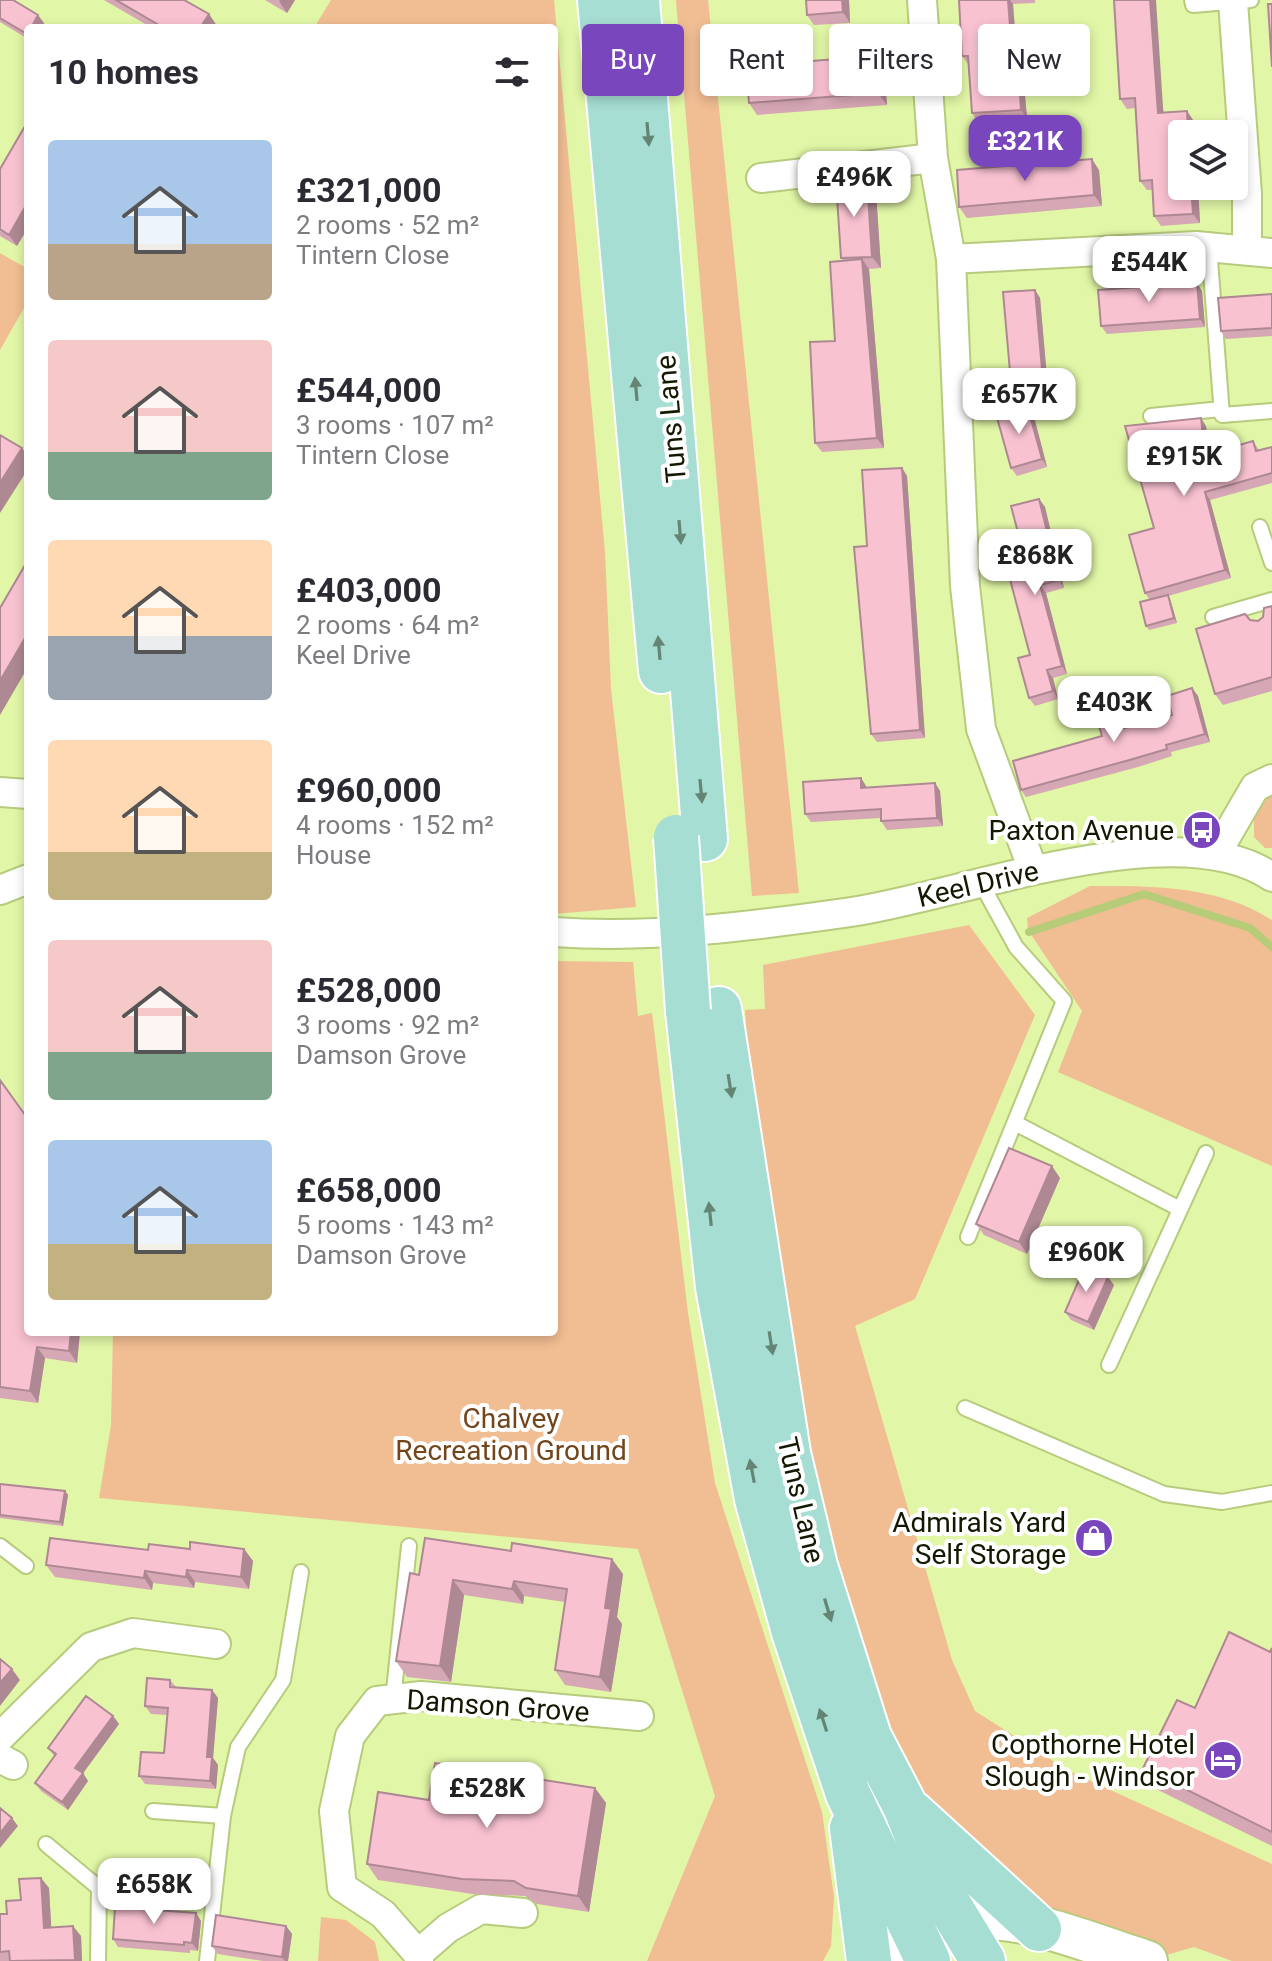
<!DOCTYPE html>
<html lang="en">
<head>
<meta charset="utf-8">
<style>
	body { margin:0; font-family:Roboto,sans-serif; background:#f7f7f7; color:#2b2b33; height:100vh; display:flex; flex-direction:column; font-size:30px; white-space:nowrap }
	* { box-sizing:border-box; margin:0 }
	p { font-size:26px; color:#7c7c81 }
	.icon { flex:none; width:44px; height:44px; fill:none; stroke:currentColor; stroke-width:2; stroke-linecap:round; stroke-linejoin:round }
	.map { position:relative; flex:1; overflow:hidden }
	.panel { position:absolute; left:24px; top:24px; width:534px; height:1312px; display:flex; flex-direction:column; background:#fff; border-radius:8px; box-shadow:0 4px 12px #0003 }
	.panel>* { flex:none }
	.guide { position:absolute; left:582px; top:24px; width:570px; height:72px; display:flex; gap:16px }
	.controls { position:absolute; left:1168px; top:120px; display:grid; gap:16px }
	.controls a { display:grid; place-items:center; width:80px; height:80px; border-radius:8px; background:#fff; box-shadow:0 4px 12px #0003; font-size:40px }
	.price { position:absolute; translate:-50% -68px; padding:0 18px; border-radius:16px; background:#fff; color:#222; font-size:26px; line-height:52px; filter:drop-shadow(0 2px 4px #0008) }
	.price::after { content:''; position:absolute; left:50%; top:48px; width:24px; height:18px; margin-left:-12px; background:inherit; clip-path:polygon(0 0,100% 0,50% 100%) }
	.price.on { background:#7a46bd; color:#fff }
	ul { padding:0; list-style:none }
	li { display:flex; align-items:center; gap:24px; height:200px; padding:0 24px }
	li span { display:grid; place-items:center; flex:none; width:224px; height:160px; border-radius:8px; color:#555 }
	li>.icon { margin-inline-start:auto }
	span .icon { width:96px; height:96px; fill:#fffc; stroke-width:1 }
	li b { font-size:34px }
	h2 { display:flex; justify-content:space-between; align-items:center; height:96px; padding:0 24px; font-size:34px }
	.tag { padding:0 28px; border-radius:8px; background:#fff; box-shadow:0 4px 12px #0003; font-size:28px; line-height:72px }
	.tag.on { background:#7a46bd; color:#fff }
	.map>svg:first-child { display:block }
</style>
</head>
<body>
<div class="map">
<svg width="1272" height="1961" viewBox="0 0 1272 1961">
	<rect width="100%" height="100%" fill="#e1f6a6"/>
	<path fill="#f1bd93" d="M331,0H554L605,552L611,689L636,907L554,914V28H314Z
		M676,0H708L799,893L752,896Z
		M0,253L28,269V301L0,350Z
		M1272,792V848H1265L1254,837V817Z
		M1090,886C1152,886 1217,885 1272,920V1166L1058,1072L1082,1011L1028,930L1027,918Z
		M969,925L1035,1015L915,1299L855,1326L952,1660L975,1711L1069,1771L1272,1864V1961H1232L1194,1947L1156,1958L1032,1911L932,1820L839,1624L757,1190L745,1010L765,1009L763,965Z
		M554,961L633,962L638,1016L652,1013L688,1313L715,1483L822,1812L834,1897L831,1946L823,1961H647L715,1796L638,1549L99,1498L111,1425L113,1332H554Z
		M321,1917L346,1920L375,1942L379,1961H318Z"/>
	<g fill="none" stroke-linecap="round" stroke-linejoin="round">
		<path stroke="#b7cc78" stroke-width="8" d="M1029,932L1144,894L1250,928L1272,947"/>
		<defs>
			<path id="lane" d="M1192,0L1193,5L1251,0
				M1209,247L1222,415L1272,411
				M1151,416L1221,409
				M1260,527L1272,563
				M1213,617L1272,600
				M1015,1123L1178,1208
				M968,1237L1064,1001L1016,947L982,885
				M1109,1365L1206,1153
				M965,1408L1164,1494L1222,1502L1272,1493
				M0,1546L26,1566
				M393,1700L409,1546
				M153,1811L223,1816
				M46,1844L99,1888L98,1961
				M207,1961L223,1816L238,1747L283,1680L301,1572"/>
			<path id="street" d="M922,0L933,158L951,259L965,586L981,729L1033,870
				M1233,2L1247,194V248
				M761,178L933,158
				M951,259L1196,246L1272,253
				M0,792L28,794
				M1216,854L1255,787L1272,779
				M0,890L28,879
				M554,932C652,939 754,926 851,912C961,896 1175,811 1272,877
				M0,1737L91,1647L133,1633L216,1644
				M0,1758L13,1765
				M418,1954L448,1928L481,1909L523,1913
				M419,1961L418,1954L383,1914L342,1887L334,1811L350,1736L377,1701L421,1696L639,1716"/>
			<path id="secondary" d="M889,1961C918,1936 964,1916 1003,1920C1046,1924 1105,1948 1147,1961"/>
			<path id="primary" d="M600,0L661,671
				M637,0L705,839
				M719,1009L788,1453L815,1566L869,1737L905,1806L935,1882L983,1961
				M688,1011L718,1287L757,1499L794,1632L848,1794L928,1961
				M912,1813L1039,1929
				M852,1828L869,1961"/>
		</defs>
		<use href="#lane" stroke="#b7cb7d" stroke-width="18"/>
		<use href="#street" stroke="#b7cb7d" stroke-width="32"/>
		<use href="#secondary" stroke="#b7cb7d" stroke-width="44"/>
		<use href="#primary" stroke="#fff" stroke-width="48"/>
		<use href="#lane" stroke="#fff" stroke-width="14"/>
		<use href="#street" stroke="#fff" stroke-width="28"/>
		<use href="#secondary" stroke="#fff" stroke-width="40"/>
		<use href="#primary" stroke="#a6ded3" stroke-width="44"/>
		<defs>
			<path id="primary-bridge" d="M676,837L688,1011"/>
		</defs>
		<use href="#primary-bridge" stroke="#fff" stroke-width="48" stroke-linecap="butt"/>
		<use href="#primary-bridge" stroke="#a6ded3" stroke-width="44"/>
	</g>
	<path fill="#d6a7b4" d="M0,0L44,23L41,28H28V39L0,22Z
		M104,0H184L209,14L217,26L216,28H152Z
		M265,0H295L287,13Z
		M849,0L850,23L814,25L807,15Z
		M959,0H1035V3L1013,4L1018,65L1023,73L1027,118L977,121L972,113L968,64L962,56Z
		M1114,0L1164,112L1187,111L1193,120L1194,134H1182V186H1198L1200,223L1161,226L1154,216L1152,190H1147L1140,181L1135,108L1127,109L1120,99Z
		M884,68L887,105L757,115L749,103Z
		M0,169L17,246L0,236Z
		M1099,170L1102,206L967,218L959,207Z
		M876,192L881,268L869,269L884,448L822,452L815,443L835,341L843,261L841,258Z
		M1035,290L1040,298L1048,389L1016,391L1011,383Z
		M1202,291L1205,327L1107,334L1101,326Z
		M1272,294V336L1226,339L1221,331Z
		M1027,405L1033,413L1047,467L1017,476L1011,468Z
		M1206,426L1209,454L1253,441L1259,450L1272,447V483L1210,500L1231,578L1168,596L1170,599L1177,623L1149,630L1146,626L1150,600L1145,593L1154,528Z
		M902,468L907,476L925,738L877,742L871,734L867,546Z
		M1039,499L1045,507L1064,588L1046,593L1067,674L1053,678L1058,699L1035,706L1029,698L1030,655L1026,563Z
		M1272,606V691L1223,705L1215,694L1250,620L1258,621L1263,617Z
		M1192,688L1198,696L1210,742L1171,752L1172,756L1138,767L1026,797L1021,790L1102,736L1126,725L1127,727L1172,715Z
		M861,778L867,788L935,783L940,791L943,826L887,830L881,821V818L811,822L805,814Z
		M0,1080L28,1332H80L77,1363L45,1358L38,1403L0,1398Z
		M1060,1178L1027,1254L984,1235L976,1224Z
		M1114,1285L1094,1330L1071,1320L1065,1312Z
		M0,1484L65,1491L68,1495L63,1526L0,1518Z
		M190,1549H244L253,1561L249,1589L195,1582L194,1588L153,1583L152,1590L55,1577L46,1565L148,1550Z
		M623,1574L617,1617L622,1624L611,1692L565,1685L555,1670L565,1602L524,1596L523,1604L464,1595L451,1682L407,1677L396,1661L419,1575Z
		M1272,1648V1846L1158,1790L1143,1768L1195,1708L1270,1652Z
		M170,1680L176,1687L212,1690L218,1698L213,1758L218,1765L216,1789L145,1784L139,1776L164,1753L168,1715L151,1714L145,1706Z
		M113,1716L119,1724L83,1773L88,1781L68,1810L41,1791L35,1783L55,1757L48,1748Z
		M595,1788L606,1803L589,1912L537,1904L525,1896L473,1894L378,1880L367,1864L429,1800Z
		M41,1878L49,1888L51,1927L81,1936L82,1961H0V1914H7Z
		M196,1913L201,1921L198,1951L190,1950V1953L118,1947L113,1939Z
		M286,1926L292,1934L288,1961H263L218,1954L212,1946Z"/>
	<path fill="#ae8892" d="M280,0H295L287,13L279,1Z
		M842,0H849L850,23L843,12Z
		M1008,0H1010L1013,4L1018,74L1013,66Z
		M1150,0H1156L1164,122L1158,113Z
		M209,14L217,26L216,28H200Z
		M38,15L44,23L41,28H31Z
		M876,56L884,68L887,105L878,93Z
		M1018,65L1023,73L1027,118L1021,110Z
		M1187,111L1193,120L1194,134H1188Z
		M1092,159L1099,170L1102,206L1094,195Z
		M867,180L876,192L881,268L872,257Z
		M1191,186H1198L1200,223L1193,214Z
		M28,202V228L17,246L9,235Z
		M862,259L869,269L884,448L877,438Z
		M1197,283L1202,291L1205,327L1200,319Z
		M1035,290L1040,298L1048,389L1043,381Z
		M1027,405L1033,413L1047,467L1042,459Z
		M1201,418L1206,426L1211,463L1205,455Z
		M22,448L28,456V469L0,513V483Z
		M902,468L907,476L925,738L920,730Z
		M1205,492L1210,500L1231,578L1225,570Z
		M1039,499L1045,507L1064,588L1059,580Z
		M1040,585L1046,593L1067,674L1062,666Z
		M1168,595L1170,599L1177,623L1174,618Z
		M28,633V667L0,715V681Z
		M1047,670L1053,678L1058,699L1053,691Z
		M1192,688L1198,696L1210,742L1205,734Z
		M861,778L866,786L867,796L861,788Z
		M935,783L940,791L943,826L937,818Z
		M1052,1166L1060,1178L1027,1254L1019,1242Z
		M1108,1277L1114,1285L1094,1330L1088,1322Z
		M71,1332H80L77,1363L69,1351Z
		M37,1347L45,1358L38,1403L30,1391Z
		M65,1491L68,1495L63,1526L60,1522Z
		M244,1549L253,1561L249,1589L241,1577Z
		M612,1559L623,1574L617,1617L622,1624L611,1692L600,1677L605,1608Z
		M187,1570L195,1582L194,1588L186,1577Z
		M145,1571L153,1583L152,1590L144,1578Z
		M453,1580L464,1595L451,1682L440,1666Z
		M514,1581L524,1596L523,1604L512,1589Z
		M12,1669L20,1680L0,1706V1683Z
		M212,1690L218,1698L213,1758L218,1765L216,1789L210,1781L207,1757Z
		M113,1716L119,1724L81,1776L75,1768Z
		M83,1773L88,1781L68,1810L62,1802Z
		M595,1788L606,1803L589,1912L578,1896Z
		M12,1818L18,1826L0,1848V1833Z
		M41,1878L49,1888L52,1939L44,1928Z
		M196,1913L201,1921L198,1951L192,1943Z
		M73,1926L81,1936L82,1961H76L75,1960Z
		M286,1926L292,1934L288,1961H285L282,1957Z"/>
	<path fill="#f9c2d1" stroke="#ae8892" stroke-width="2" d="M0,0H13L38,15L31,28H28L27,34L0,18Z
		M116,0H184L209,14L200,28H164Z
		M806,0H842L843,12L807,15Z
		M959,0H1008L1013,66L1018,65L1021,110L972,113L968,56H962Z
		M1114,0H1150L1158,113L1187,111L1188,134H1182V186H1191L1193,214L1154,216L1152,180L1140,181L1135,98L1120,99Z
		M1268,4H1272V67Z
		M876,56L878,93L749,103L746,66Z
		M28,121V202L9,235L0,229V169Z
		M1092,159L1094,195L959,207L957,170Z
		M867,180L872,257L841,258L836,182Z
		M862,259L877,438L815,443L810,342L835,341L830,262Z
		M1197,283L1200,319L1101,326L1098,290Z
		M1035,290L1043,381L1011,383L1003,292Z
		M1272,294V328L1221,331L1218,298Z
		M1027,405L1042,459L1011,468L996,414Z
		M1201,418L1205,455L1253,441L1256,451L1272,447V473L1205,492L1225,570L1145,593L1129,535L1154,528L1125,426Z
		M0,435L22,448L0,483Z
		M902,468L920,730L871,734L854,547L867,546L862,470Z
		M1039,499L1059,580L1040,585L1062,666L1047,670L1053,691L1029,698L1018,658L1030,655L1007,568L1026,563L1011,506Z
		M28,560V633L0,681V608Z
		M1168,595L1174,618L1146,626L1140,602Z
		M1272,606V677L1215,694L1196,629L1245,614L1250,620L1258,621L1263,617L1264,608Z
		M1192,688L1205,734L1166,745L1167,749L1133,759L1021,790L1013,761L1102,736L1098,723L1121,717L1124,728L1172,715L1167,696Z
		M861,778V788L935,783L937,818L881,821V809L805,814L803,782Z
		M0,1080L28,1119V1332H71L69,1351L37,1347L30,1391L0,1387Z
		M1009,1148L1052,1166L1019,1242L976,1224Z
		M1085,1266L1108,1277L1088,1322L1065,1312Z
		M0,1484L65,1491L60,1522L0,1515Z
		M50,1538L148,1550L149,1544L190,1549V1542L244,1549L241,1577L187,1570L186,1577L145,1571L144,1578L46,1565Z
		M425,1538L511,1551L512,1543L612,1559L605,1608L611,1609L600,1677L555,1670L567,1589L514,1581L512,1589L453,1580L440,1666L396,1661L410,1573L419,1575Z
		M1229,1632L1270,1652L1272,1648V1832L1143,1768L1177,1700L1195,1708Z
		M0,1659L12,1669L0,1683Z
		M147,1678L170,1680V1687L212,1690L207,1757H212L210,1781L139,1776L141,1752L164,1753L168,1708L145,1706Z
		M86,1696L113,1716L75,1768L83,1773L62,1802L35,1783L56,1754L48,1748Z
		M435,1763L595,1788L578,1896L526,1888L514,1881L462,1879L367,1864L378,1792L429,1800Z
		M0,1808L12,1818L0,1833Z
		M41,1878L44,1928L73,1926L75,1960L10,1961L9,1951L0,1952V1914H7L6,1901L21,1900L19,1879Z
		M115,1907L196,1913L192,1943L184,1942V1945L113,1939Z
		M216,1915L286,1926L282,1957L212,1946Z"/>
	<defs><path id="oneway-solid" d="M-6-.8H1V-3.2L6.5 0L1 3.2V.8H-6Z" transform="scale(2)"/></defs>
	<g fill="#648574">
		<use href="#oneway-solid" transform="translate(648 134) rotate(85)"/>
		<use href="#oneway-solid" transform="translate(636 389) rotate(-95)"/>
		<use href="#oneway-solid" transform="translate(680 532) rotate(85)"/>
		<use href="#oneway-solid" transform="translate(659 648) rotate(-95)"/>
		<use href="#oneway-solid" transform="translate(701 791) rotate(85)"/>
		<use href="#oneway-solid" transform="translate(730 1086) rotate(81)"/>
		<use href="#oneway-solid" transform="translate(710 1214) rotate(-96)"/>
		<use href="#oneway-solid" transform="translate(771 1343) rotate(81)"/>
		<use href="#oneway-solid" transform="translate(752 1471) rotate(-101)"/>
		<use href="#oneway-solid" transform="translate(828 1610) rotate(73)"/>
		<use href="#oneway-solid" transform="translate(823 1720) rotate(-108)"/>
	</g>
	<defs>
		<symbol id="bus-disc" viewBox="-11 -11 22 22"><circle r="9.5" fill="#7a46bd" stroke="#fff"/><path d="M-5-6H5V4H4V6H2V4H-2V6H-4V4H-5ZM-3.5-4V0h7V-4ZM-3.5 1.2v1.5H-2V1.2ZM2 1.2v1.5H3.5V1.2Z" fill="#fff"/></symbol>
		<symbol id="shop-disc" viewBox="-11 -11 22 22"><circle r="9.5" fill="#7a46bd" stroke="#fff"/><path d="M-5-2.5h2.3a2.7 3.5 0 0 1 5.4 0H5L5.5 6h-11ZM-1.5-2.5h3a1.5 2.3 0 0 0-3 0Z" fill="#fff"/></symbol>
		<symbol id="hotel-disc" viewBox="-11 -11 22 22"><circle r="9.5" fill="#7a46bd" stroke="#fff"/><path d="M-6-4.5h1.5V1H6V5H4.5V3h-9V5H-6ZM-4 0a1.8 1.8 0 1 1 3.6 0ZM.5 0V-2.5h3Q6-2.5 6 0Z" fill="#fff"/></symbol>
	</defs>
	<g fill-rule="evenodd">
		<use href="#bus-disc" x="1180" y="808" width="44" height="44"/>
		<use href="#shop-disc" x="1072" y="1516" width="44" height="44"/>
		<use href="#hotel-disc" x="1201" y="1738" width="44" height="44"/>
	</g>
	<g text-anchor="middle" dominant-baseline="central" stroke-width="8" stroke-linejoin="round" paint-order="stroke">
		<g font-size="28" fill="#131900" stroke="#fff">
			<text transform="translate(671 419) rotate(-95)">Tuns Lane</text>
			<text transform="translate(978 884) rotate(-13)">Keel Drive</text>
			<text transform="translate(801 1500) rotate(77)">Tuns Lane</text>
			<text transform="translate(498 1706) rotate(4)">Damson Grove</text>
		</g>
		<g font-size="28" fill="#131900" stroke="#fff" text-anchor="end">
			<text x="1174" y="830">Paxton Avenue</text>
			<text x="1066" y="1522">Admirals Yard<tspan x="1066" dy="32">Self Storage</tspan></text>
			<text x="1195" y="1744">Copthorne Hotel<tspan x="1195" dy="32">Slough - Windsor</tspan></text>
		</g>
		<g font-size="28" fill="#73451b" stroke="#fff">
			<text x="511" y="1418">Chalvey<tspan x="511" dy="32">Recreation Ground</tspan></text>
		</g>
	</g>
</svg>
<div class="controls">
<a><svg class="icon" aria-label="layers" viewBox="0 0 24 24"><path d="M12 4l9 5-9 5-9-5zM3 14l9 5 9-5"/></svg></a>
</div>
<b class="price on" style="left:1025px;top:183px">£321K</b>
<b class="price" style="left:854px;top:219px">£496K</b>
<b class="price" style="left:1149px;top:304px">£544K</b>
<b class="price" style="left:1019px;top:436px">£657K</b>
<b class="price" style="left:1184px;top:498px">£915K</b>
<b class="price" style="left:1035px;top:597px">£868K</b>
<b class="price" style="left:1114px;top:744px">£403K</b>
<b class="price" style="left:1086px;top:1294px">£960K</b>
<b class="price" style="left:487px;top:1830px">£528K</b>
<b class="price" style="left:154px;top:1926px">£658K</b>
<div class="guide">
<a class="tag on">Buy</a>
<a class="tag">Rent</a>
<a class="tag">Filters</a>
<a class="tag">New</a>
</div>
<section class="panel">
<h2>10 homes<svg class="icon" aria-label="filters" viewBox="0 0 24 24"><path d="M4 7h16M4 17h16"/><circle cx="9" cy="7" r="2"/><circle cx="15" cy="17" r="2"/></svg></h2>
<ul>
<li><span style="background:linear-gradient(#a9c7e8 65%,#b9a48a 0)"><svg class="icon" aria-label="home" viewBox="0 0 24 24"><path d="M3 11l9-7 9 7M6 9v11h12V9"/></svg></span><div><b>£321,000</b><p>2 rooms · 52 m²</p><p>Tintern Close</p></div></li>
<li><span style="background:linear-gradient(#f6c9c9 70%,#7fa58c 0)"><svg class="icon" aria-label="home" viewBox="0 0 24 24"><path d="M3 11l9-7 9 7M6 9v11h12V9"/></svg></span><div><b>£544,000</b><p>3 rooms · 107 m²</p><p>Tintern Close</p></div></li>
<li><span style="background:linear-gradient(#ffd9b3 60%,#9aa5b1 0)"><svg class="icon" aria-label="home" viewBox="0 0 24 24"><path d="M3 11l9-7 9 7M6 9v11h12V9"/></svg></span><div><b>£403,000</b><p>2 rooms · 64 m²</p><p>Keel Drive</p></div></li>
<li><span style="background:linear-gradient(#ffd9b3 70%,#c2b280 0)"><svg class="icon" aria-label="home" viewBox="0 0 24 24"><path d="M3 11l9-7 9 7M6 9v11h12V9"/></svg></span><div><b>£960,000</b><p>4 rooms · 152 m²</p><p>House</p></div></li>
<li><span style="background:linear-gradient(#f6c9c9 70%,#7fa58c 0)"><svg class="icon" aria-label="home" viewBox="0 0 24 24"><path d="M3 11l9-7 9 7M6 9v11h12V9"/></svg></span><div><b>£528,000</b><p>3 rooms · 92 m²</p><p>Damson Grove</p></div></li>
<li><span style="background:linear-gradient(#a9c7e8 65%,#c2b280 0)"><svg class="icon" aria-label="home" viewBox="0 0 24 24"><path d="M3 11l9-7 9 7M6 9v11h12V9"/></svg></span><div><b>£658,000</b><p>5 rooms · 143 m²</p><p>Damson Grove</p></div></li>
</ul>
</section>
</div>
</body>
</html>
